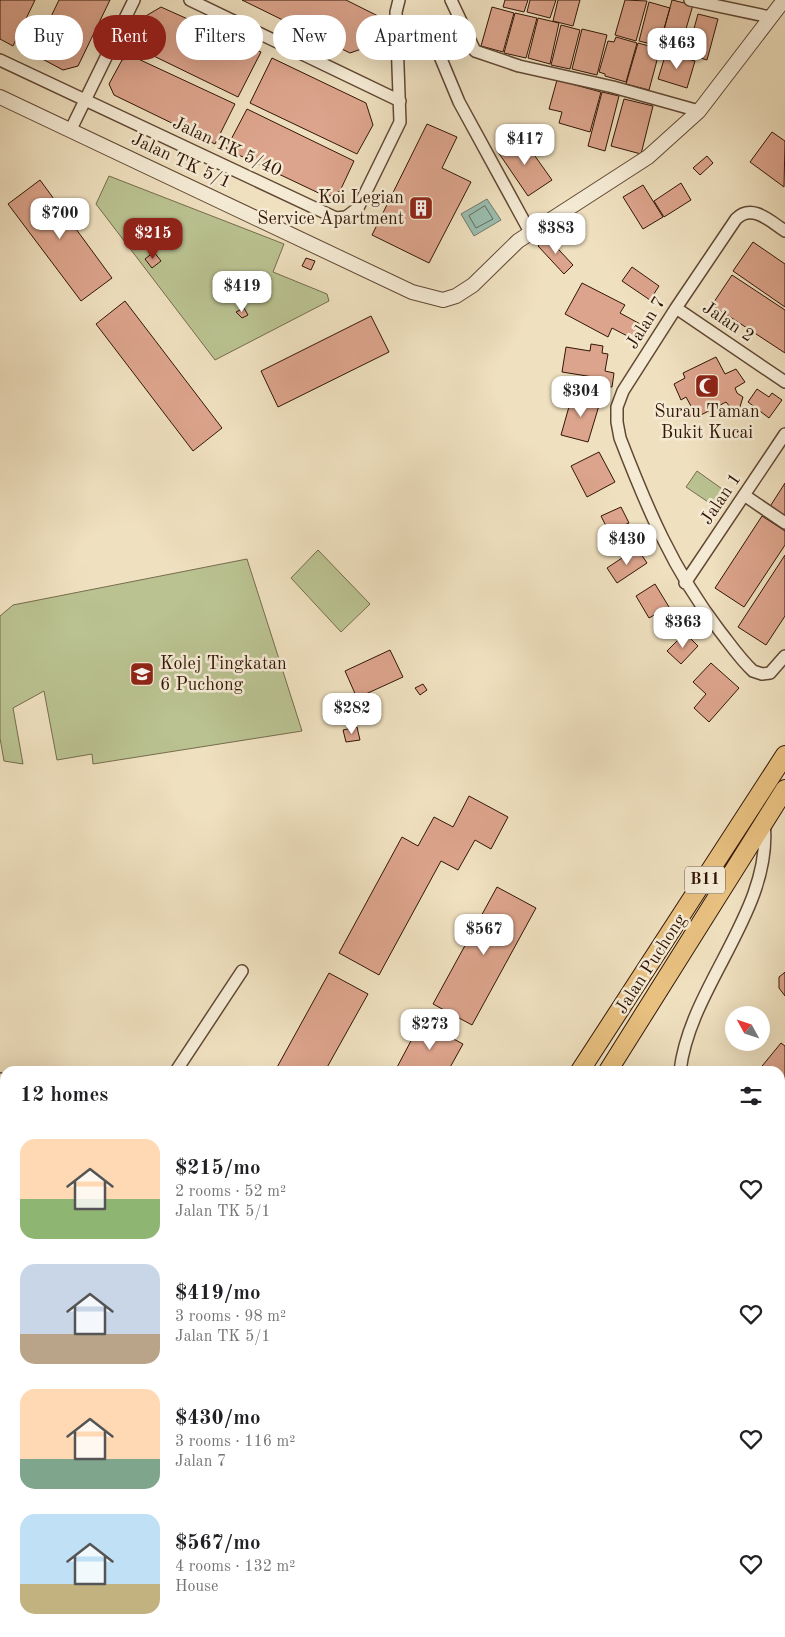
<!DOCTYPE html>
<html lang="en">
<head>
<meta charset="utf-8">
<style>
	body { margin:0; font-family:"Old Standard TT",serif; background:#f6f6f6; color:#202124; height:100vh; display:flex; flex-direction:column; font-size:19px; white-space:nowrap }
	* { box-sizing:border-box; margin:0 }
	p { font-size:16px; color:#757577 }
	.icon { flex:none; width:28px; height:28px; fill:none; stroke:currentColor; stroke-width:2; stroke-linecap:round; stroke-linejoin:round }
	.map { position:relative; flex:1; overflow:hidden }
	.details { position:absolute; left:0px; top:1066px; width:785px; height:571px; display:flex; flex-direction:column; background:#fff; border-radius:15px 15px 0 0; box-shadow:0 5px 20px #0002 }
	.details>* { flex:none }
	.banner { position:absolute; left:15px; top:15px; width:500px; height:45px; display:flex; gap:10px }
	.needle { width:32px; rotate:310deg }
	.controls { position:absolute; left:725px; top:1006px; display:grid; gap:10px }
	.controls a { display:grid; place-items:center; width:45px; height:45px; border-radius:50%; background:#fff; box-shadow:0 5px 20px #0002; font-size:25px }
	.price { position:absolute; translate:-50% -42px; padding:0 11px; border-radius:10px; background:#fff; color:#222; font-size:16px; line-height:32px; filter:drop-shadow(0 1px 2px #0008) }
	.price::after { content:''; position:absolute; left:50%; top:30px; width:15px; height:11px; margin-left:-8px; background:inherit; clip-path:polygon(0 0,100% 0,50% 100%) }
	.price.active { background:#8f2418; color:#fff }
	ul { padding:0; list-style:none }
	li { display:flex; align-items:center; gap:15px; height:125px; padding:0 20px }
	li span { display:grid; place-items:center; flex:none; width:140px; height:100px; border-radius:15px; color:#555 }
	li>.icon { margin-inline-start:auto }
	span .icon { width:60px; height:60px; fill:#fffc; stroke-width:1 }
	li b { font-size:21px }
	h2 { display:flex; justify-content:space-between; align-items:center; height:60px; padding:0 20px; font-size:21px }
	.tag { padding:0 18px; border-radius:22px; background:#fff; box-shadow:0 5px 20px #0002; font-size:18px; line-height:45px }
	.tag.active { background:#8f2418; color:#fff }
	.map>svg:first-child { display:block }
</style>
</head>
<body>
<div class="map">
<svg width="785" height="1637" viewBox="0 0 785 1637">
	<rect width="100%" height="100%" fill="#efe0bf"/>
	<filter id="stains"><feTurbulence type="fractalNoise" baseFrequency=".004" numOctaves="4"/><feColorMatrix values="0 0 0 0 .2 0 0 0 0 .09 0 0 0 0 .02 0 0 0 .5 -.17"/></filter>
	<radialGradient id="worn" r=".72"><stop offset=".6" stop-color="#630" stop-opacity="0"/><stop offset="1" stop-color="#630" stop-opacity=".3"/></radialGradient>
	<path fill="#bac291" stroke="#766c4c" d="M109,176L284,244L273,272L327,294L329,301L215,360L96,204Z
		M697,471L725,491L714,506L686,487Z
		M318,550L370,604L341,632L291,578Z
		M247,559L302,731L93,764L92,754L57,760L44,691L13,708L23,764L4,761L0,738V616L13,605Z
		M780,1215L785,1216V1434L780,1433Z"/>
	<path fill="#9abdaf" stroke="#707a6b" d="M487,199L501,220L474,236L461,214Z
		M785,1228V1288L780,1284V1229Z"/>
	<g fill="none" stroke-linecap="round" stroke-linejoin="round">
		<path stroke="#666a5a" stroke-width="1" d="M485,206L493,219L476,228L469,216Z"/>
	</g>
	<path fill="#dca48c" stroke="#321606" d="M0,0H35L13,46L0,39Z
		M59,0H110L78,66L63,70L33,54Z
		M242,0H346L380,17L367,47L350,53Z
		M505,0H528L524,12L503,7Z
		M530,0H556L550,18L527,12Z
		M558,0H580L573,26L553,21Z
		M625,0L647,1L636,41L615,35Z
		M672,0L693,5L681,46L661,41Z
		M649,2L670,8L659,46L639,41Z
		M161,7L261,52L238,97L129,44L144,17Z
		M492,7L514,13L503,52L481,46Z
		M515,13L537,18L526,58L504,53Z
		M698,14L718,19L707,60L687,54Z
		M538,18L559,23L550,64L528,58Z
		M561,25L580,30L570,69L551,65Z
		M582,29L607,35L597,75L572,69Z
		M616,37L637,43L626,82L605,76V74L599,72L608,41L614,42Z
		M638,43L660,49L649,90L626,84Z
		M666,53L695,61L687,88L658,79Z
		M134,57L235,104L215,144L114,95L109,84L122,60Z
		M272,58L366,103L373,125L357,154L250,103Z
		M557,80L601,92L590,132L559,123L562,112L549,109Z
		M602,92L619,96L605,151L588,146Z
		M624,99L653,106L641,154L611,146Z
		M247,109L354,161L340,191L327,197L226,149Z
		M427,124L457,137L442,168L471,182L429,263L372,235Z
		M772,132L785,141L784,187L750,162Z
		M520,135L552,180L528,196L498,152Z
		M707,156L713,163L700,175L693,168Z
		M40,180L112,278L81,301L8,204Z
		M681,183L691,200L664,217L654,201Z
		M643,185L663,217L643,229L623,197Z
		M547,237L573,265L564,274L538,246Z
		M753,242L785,264V307L733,271Z
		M154,252L161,261L152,268L145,259Z
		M306,258L315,261L311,270L302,266Z
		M632,267L659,286L650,300L622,281Z
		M732,275L785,310V353L712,305Z
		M582,283L625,305L620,313L642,325L635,340L612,328L608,337L565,314Z
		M125,301L222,428L193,451L96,324Z
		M244,308L248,315L242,318L236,312Z
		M371,316L389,352L278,407L261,371Z
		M591,344L603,346L602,353L608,354L605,371L614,373L612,387L592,384L593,377L562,372L566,347L590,351Z
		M716,357L725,374L736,369L745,382L735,388L737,393L743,397L739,410L730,407L726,402L697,417L686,397L681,400L674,384L685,378L683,373Z
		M757,389L769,397L772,393L782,400L769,418L748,402Z
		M580,393L601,399L588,442L561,435L570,403L577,404Z
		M599,452L615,482L587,497L571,466Z
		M785,483V519L769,508Z
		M621,507L629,523L609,532L601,516Z
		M762,516L785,531V545L744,607L715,588Z
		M637,548L647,563L617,583L607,568Z
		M785,555V616L766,645L738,627Z
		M655,584L669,607L649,618L636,596Z
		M685,633L698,646L681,664L667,651Z
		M390,650L403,677L357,698L345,671Z
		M711,663L739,688L709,722L694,708L706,694L693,682Z
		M423,684L427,690L420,695L415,688Z
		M357,727L360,740L346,742L343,730Z
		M469,796L508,817L491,849L475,840L458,870L441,861L379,975L339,953L402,837L418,846L434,817L453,827Z
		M497,887L536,908L472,1025L433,1004Z
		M329,973L368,994L325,1071H275Z
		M784,973L785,972V996L779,988V977Z
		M421,1022L463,1044L448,1071H395Z
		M781,1043L785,1046V1094L780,1100V1071H758Z
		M0,1103L5,1105V1116L0,1125Z
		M5,1134V1177L0,1186V1143Z
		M5,1266V1310L0,1319V1276Z
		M5,1326V1362L0,1359V1335Z
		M785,1455V1488L780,1489V1456Z
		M631,1632H645V1636L660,1637H631Z"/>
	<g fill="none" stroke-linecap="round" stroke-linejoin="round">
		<defs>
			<path id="minor" d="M190,0L400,101
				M451,0L475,51L519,66L613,87L699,111
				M690,0L770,17
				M429,30L459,102L530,232
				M0,60L336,218L346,217L358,208L400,122L396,12L399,0
				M71,129L134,0
				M785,231C770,221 752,203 736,219L676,308L623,391L617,407V422L620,438C647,508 673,570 719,630C730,644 740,659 753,671L762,674L770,673L785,656
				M676,308L785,382
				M744,495L785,523
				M685,583L785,434
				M176,1071L242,971
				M680,1071C690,985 774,910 764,822
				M0,1079L5,1082
				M780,1208L785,1209
				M0,1243L5,1234
				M0,1379L5,1381
				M780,1510L785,1509
				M780,1599L785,1600
				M391,1637L394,1632
				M612,1637L613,1632
				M683,1637L685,1632"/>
			<path id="tertiary" d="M0,97L412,292L443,300L456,296L473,285L518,241L648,157L699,111L784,0"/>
			<path id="primary" d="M580,1071L785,755
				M608,1071L785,789
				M327,1637L328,1632
				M353,1637L354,1632"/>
		</defs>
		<use href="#minor" stroke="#614834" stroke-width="14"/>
		<use href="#tertiary" stroke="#614834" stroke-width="16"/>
		<use href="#primary" stroke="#321606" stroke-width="20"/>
		<use href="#minor" stroke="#f5ebd5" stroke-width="11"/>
		<use href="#tertiary" stroke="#f5ebd5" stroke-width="14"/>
		<use href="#primary" stroke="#e8c080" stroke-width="18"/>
	</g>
	<defs>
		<symbol id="building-square" viewBox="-11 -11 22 22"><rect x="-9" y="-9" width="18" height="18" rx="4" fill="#8f2418" stroke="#f5ebd5"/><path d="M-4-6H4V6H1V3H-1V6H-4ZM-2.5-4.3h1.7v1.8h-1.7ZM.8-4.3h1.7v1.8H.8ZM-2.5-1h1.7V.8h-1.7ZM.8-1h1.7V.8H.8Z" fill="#fff"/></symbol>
		<symbol id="mosque-square" viewBox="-11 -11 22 22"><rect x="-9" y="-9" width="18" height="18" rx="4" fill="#8f2418" stroke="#f5ebd5"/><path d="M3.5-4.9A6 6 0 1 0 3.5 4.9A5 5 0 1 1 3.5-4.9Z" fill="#fff"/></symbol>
		<symbol id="university-square" viewBox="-11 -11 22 22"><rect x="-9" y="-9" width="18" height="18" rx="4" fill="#8f2418" stroke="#f5ebd5"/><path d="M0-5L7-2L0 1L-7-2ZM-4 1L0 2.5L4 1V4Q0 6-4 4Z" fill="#fff"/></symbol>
	</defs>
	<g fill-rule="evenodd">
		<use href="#building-square" x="407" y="194" width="28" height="28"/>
		<use href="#mosque-square" x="693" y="372" width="28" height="28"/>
		<use href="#university-square" x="128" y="660" width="28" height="28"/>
	</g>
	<g text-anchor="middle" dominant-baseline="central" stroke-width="5" stroke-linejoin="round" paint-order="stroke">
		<rect fill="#f5ebd5" stroke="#6c5644" stroke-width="1" x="685" y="866.5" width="40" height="27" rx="4"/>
		<g font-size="16" font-weight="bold" fill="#321606">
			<text x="705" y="880">B11</text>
		</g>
		<g font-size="18" fill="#321606" stroke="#f5ebd5">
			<text transform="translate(227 147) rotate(25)">Jalan TK 5/40</text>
			<text transform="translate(181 161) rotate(25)">Jalan TK 5/1</text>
			<text transform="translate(728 322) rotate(34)">Jalan 2</text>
			<text transform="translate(646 323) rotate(-58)">Jalan 7</text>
			<text transform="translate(721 499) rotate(-56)">Jalan 1</text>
			<text transform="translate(651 964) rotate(-57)">Jalan Puchong</text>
		</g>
		<g font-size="18" fill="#321606" stroke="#f5ebd5" text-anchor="end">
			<text x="404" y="198">Koi Legian<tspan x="404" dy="21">Service Apartment</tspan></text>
			<text x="707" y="412" text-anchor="middle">Surau Taman<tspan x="707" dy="21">Bukit Kucai</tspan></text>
			<text x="160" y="664" text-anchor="start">Kolej Tingkatan<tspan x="160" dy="21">6 Puchong</tspan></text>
		</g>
	</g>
	<rect width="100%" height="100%" filter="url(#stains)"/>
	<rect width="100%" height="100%" fill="url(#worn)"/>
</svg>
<div class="controls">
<a><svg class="needle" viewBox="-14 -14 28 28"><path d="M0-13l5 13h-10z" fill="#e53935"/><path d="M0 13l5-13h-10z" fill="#757577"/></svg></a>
</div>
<b class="price" style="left:677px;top:70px">$463</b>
<b class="price" style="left:525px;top:166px">$417</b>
<b class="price" style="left:60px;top:240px">$700</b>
<b class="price" style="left:556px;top:255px">$383</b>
<b class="price active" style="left:153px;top:260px">$215</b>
<b class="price" style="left:242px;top:313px">$419</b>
<b class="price" style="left:581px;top:418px">$304</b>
<b class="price" style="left:627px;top:566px">$430</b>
<b class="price" style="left:683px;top:649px">$363</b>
<b class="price" style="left:352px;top:735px">$282</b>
<b class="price" style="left:484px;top:956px">$567</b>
<b class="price" style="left:430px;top:1051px">$273</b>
<div class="banner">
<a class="tag">Buy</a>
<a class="tag active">Rent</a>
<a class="tag">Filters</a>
<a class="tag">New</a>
<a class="tag">Apartment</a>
</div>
<section class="details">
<h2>12 homes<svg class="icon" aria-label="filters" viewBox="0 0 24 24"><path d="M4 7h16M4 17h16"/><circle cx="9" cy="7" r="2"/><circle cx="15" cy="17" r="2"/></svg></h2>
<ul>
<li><span style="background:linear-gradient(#ffd9b3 60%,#8fb573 0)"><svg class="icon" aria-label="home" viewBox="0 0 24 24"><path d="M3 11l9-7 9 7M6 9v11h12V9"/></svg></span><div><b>$215/mo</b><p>2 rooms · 52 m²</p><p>Jalan TK 5/1</p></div><svg class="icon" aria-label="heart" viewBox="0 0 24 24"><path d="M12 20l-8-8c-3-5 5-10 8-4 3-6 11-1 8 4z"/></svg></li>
<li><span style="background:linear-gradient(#c9d6e8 70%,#b9a48a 0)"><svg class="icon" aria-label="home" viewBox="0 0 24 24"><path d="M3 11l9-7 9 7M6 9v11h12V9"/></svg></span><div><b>$419/mo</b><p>3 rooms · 98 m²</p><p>Jalan TK 5/1</p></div><svg class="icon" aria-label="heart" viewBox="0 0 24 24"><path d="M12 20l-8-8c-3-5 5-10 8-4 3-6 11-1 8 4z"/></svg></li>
<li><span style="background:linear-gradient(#ffd9b3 70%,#7fa58c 0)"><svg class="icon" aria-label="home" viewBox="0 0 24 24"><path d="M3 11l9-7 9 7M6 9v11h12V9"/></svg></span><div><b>$430/mo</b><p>3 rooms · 116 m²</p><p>Jalan 7</p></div><svg class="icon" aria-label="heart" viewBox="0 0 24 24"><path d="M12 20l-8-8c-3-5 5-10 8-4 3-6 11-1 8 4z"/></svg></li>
<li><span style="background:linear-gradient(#bfe0f5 70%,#c2b280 0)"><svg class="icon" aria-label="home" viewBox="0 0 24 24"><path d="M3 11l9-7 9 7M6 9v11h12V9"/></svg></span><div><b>$567/mo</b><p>4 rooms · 132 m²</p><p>House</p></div><svg class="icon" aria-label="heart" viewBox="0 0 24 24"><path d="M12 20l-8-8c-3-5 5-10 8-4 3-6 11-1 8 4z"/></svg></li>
</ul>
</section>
</div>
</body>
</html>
